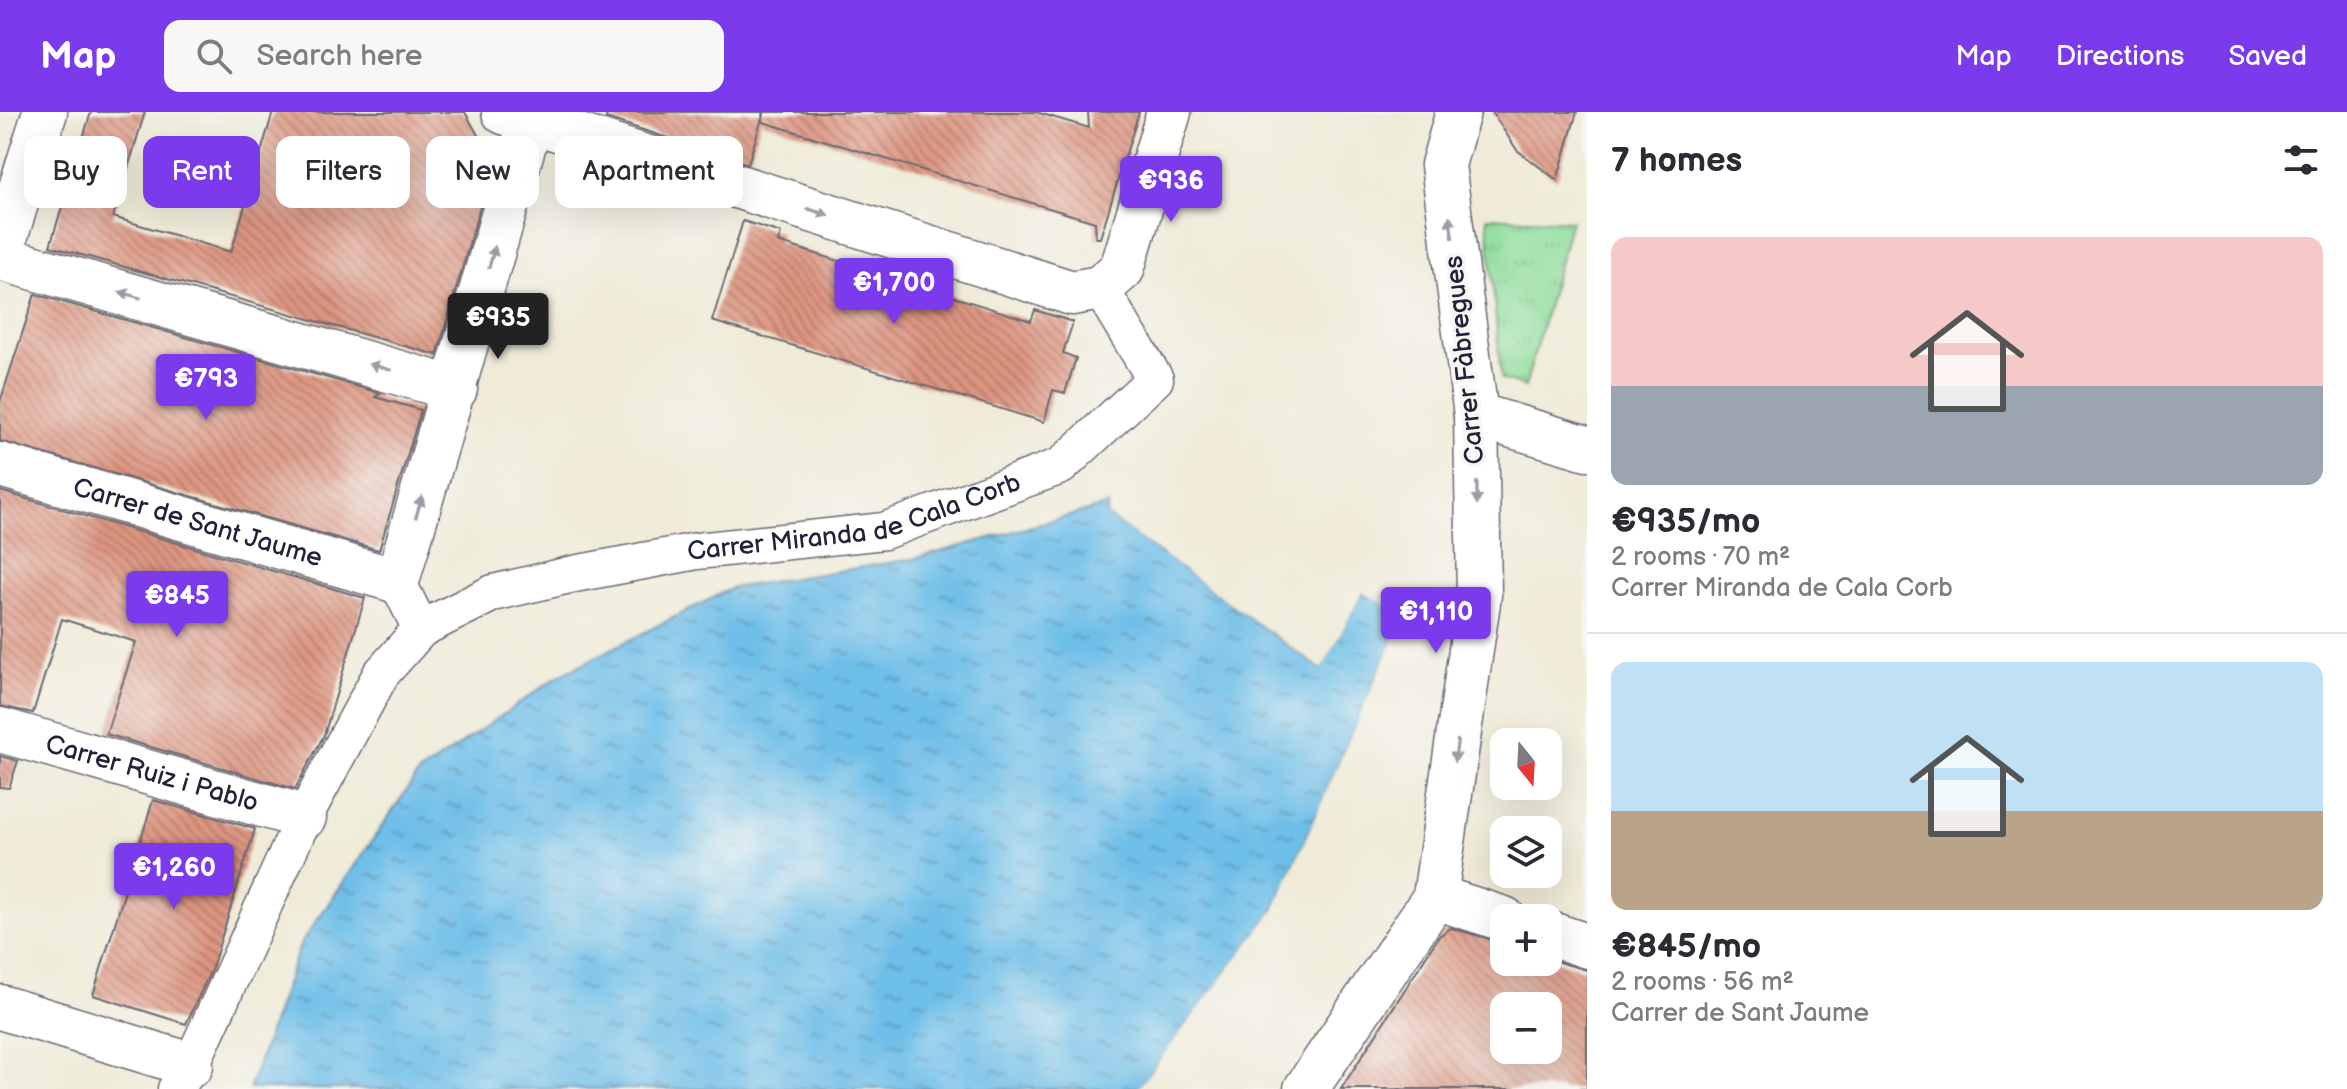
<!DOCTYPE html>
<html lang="en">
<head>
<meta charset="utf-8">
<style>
	body { margin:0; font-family:"Balsamiq Sans",sans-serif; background:#f7f7f7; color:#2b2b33; height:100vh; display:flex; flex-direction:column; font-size:30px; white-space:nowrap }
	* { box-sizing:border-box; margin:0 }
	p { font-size:26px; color:#7c7c81 }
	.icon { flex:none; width:44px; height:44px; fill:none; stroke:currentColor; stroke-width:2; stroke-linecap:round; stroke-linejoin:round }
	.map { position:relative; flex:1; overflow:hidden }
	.sheet { display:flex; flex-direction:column; background:#fff; width:760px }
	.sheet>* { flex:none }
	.banner { position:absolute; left:24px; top:24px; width:760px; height:72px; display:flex; gap:16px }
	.needle { width:52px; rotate:162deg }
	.tools { position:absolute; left:1490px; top:616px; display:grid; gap:16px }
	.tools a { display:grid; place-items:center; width:72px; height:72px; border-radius:16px; background:#fff; box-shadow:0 8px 32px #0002; font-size:40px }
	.price { position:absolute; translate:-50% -68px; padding:0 18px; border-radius:8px; background:#7c3aed; color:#fff; font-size:26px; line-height:52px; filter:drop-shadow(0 2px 4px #0008) }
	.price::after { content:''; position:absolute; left:50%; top:48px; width:24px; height:18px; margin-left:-12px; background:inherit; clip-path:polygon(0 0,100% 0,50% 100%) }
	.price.current { background:#222; color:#fff }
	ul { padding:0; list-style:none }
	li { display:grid; align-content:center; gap:16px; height:424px; padding:0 24px }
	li+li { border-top:2px solid #e1e1e2 }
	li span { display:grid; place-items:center; height:248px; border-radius:16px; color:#555 }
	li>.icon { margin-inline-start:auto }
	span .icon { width:144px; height:144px; fill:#fffc; stroke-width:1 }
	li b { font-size:34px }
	h2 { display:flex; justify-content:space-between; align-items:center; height:96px; padding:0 24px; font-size:34px }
	.chip { padding:0 28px; border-radius:16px; background:#fff; box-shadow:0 8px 32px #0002; font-size:28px; line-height:72px }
	.chip.current { background:#7c3aed; color:#fff }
	header { display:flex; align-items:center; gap:48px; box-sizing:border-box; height:112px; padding:0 40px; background:#7c3aed; color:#fff }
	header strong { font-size:38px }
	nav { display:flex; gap:44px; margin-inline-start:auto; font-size:28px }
	.search { width:560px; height:72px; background:#f7f7f7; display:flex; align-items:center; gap:20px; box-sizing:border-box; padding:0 28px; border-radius:16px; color:#7c7c81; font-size:30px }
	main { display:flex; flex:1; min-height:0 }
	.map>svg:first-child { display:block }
</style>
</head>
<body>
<header>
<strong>Map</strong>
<div class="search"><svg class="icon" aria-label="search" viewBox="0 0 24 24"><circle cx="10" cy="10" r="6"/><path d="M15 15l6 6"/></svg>Search here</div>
<nav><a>Map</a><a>Directions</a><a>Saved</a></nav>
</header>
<main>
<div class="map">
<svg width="1587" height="977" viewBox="0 0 1587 977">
	<defs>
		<pattern id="park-tufts" width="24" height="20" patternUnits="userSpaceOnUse" patternTransform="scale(2)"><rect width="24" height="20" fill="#8fdd9b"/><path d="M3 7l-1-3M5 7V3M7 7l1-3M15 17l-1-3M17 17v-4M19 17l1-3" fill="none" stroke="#7bbd86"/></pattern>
		<pattern id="water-ripples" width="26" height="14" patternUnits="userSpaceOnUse" patternTransform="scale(2)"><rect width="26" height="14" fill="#6dbee8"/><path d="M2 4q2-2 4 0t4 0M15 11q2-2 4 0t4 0" fill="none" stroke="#599abd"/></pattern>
		<pattern id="building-back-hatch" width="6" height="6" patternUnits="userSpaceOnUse" patternTransform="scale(2)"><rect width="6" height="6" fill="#dd9580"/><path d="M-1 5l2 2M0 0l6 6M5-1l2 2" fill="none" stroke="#b3796a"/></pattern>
	</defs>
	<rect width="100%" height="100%" fill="#f6f6f2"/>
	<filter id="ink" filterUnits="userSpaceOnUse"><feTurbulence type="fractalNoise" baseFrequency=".0125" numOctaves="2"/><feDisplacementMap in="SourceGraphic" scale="16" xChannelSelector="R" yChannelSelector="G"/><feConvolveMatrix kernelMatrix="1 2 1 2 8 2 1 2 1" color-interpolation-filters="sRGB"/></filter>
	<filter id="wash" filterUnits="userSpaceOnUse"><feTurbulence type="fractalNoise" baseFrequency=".006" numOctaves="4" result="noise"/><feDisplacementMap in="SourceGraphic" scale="32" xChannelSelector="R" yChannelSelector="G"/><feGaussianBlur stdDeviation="1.8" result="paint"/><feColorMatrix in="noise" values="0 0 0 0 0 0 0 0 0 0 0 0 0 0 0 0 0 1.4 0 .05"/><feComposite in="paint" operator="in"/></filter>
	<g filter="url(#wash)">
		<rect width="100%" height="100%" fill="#f0ebd8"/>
		<path fill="url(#park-tufts)" stroke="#58806b" stroke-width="2" d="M1487,105L1571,109L1525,275L1501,267Z"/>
		<path fill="url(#water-ripples)" stroke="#487092" stroke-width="2" d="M1108,393L1107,403L1321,557L1364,479L1404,503L1274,798L1137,977H249L300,833L418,662L558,564L732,476L918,446Z"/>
		<path fill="#f0ebd8" d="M1111,391V401L1320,551L1362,476L1408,502L1277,800L1142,977H1137L1274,798L1404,503L1363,480L1322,557L1107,403Z"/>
		<g id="blocks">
			<path fill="url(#building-back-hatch)" fill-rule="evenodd" d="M91,0H145L113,105L231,140L273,0H465L493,50L437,243L50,134Z
				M607,0H764L748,52L606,6Z
				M764,0H1036L1089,16L1088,0H1139L1100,126H1096L1095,110L763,10Z
				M1492,0H1577L1557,68L1517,38Z
				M743,109L781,121L778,130L1031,209L1035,198L1073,210L1063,241L1076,246L1065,281L1053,278L1044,310L712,209Z
				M35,182L380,281L375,285L421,298L379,438L0,329V290Z
				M0,379L365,486L324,623L295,677L106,622L136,530L62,507L33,601L0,594Z
				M0,644L18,649L9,676L0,675Z
				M153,688L255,717L212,856L186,912L93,883Z
				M1451,816L1504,831V850L1548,847L1587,858V977H1341L1439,824ZM1504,894H1548V938H1504Z"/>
		</g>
	</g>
	<g filter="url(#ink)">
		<use href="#blocks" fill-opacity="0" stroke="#6a6872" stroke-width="2"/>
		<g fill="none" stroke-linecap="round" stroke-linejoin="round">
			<defs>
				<g id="pedestrian">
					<path id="s1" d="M397,469L421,517L493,481L574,462L697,439L884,419L1061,354L1155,267L1100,176"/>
					<path d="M176,977L191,953L304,705L381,562L421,517"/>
				</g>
				<g id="minor">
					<path d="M504,0L1072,181L1100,176L1122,157L1169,0"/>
					<path d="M0,142L45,0"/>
					<path d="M0,146L455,277"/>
					<path d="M1476,303L1587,336"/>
					<path id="s2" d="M0,353L397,469L531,8"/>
					<path id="s3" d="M0,618L304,705"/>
					<path d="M1435,785L1504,807"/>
					<path d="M1548,821L1587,834"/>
					<path d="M0,895L191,953"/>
					<path d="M1306,977L1435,785L1479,483L1476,303L1443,53L1458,0"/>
				</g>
			</defs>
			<use href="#pedestrian" stroke="#6a6872" stroke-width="39"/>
			<use href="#minor" stroke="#6a6872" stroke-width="47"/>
			<use href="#pedestrian" stroke="#fff" stroke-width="36"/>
			<use href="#minor" stroke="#fff" stroke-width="44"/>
		</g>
		<defs><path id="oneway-solid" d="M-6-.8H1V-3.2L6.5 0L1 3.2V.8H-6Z" transform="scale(2)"/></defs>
		<g fill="#9c9ca7">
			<use href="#oneway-solid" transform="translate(818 100) rotate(18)"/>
			<use href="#oneway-solid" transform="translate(1451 115) rotate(-98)"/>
			<use href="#oneway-solid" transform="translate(492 145) rotate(-74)"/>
			<use href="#oneway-solid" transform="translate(130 183) rotate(-164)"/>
			<use href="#oneway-solid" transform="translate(380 255) rotate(-164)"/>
			<use href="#oneway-solid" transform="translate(1477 381) rotate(89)"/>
			<use href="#oneway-solid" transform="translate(419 395) rotate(-73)"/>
			<use href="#oneway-solid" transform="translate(1456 639) rotate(98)"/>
		</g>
	</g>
	<g text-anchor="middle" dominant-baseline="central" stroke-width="8" stroke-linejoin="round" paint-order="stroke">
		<g font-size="26" fill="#22223b" stroke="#f6f6f2">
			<text transform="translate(1465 248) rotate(-96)">Carrer Fàbregues</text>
			<text stroke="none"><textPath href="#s1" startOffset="504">Carrer Miranda de Cala Corb</textPath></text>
			<text stroke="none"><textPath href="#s2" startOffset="206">Carrer de Sant Jaume</textPath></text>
			<text stroke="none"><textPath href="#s3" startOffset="158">Carrer Ruiz i Pablo</textPath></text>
		</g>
	</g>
</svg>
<div class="tools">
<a><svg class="needle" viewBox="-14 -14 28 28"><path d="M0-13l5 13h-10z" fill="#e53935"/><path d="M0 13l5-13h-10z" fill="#7c7c81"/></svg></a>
<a><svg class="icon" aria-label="layers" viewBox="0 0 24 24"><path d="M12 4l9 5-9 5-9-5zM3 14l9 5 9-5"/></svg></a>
<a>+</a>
<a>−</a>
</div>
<b class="price" style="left:1171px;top:112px">€936</b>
<b class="price" style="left:894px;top:214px">€1,700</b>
<b class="price current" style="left:498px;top:249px">€935</b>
<b class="price" style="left:206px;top:310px">€793</b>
<b class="price" style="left:177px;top:527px">€845</b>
<b class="price" style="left:1436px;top:543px">€1,110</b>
<b class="price" style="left:174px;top:799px">€1,260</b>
<div class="banner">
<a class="chip">Buy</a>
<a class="chip current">Rent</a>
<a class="chip">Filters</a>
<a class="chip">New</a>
<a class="chip">Apartment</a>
</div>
</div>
<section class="sheet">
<h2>7 homes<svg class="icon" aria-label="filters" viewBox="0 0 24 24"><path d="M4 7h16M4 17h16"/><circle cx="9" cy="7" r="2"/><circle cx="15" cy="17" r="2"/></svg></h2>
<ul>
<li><span style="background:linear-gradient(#f6c9c9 60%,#9aa5b1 0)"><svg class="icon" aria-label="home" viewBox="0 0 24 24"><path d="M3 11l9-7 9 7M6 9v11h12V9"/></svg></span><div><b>€935/mo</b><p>2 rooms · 70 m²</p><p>Carrer Miranda de Cala Corb</p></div></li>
<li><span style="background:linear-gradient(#bfe0f5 60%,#b9a48a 0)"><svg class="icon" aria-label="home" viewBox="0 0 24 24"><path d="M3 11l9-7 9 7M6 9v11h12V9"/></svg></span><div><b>€845/mo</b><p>2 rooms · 56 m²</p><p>Carrer de Sant Jaume</p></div></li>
</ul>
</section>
</main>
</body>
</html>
